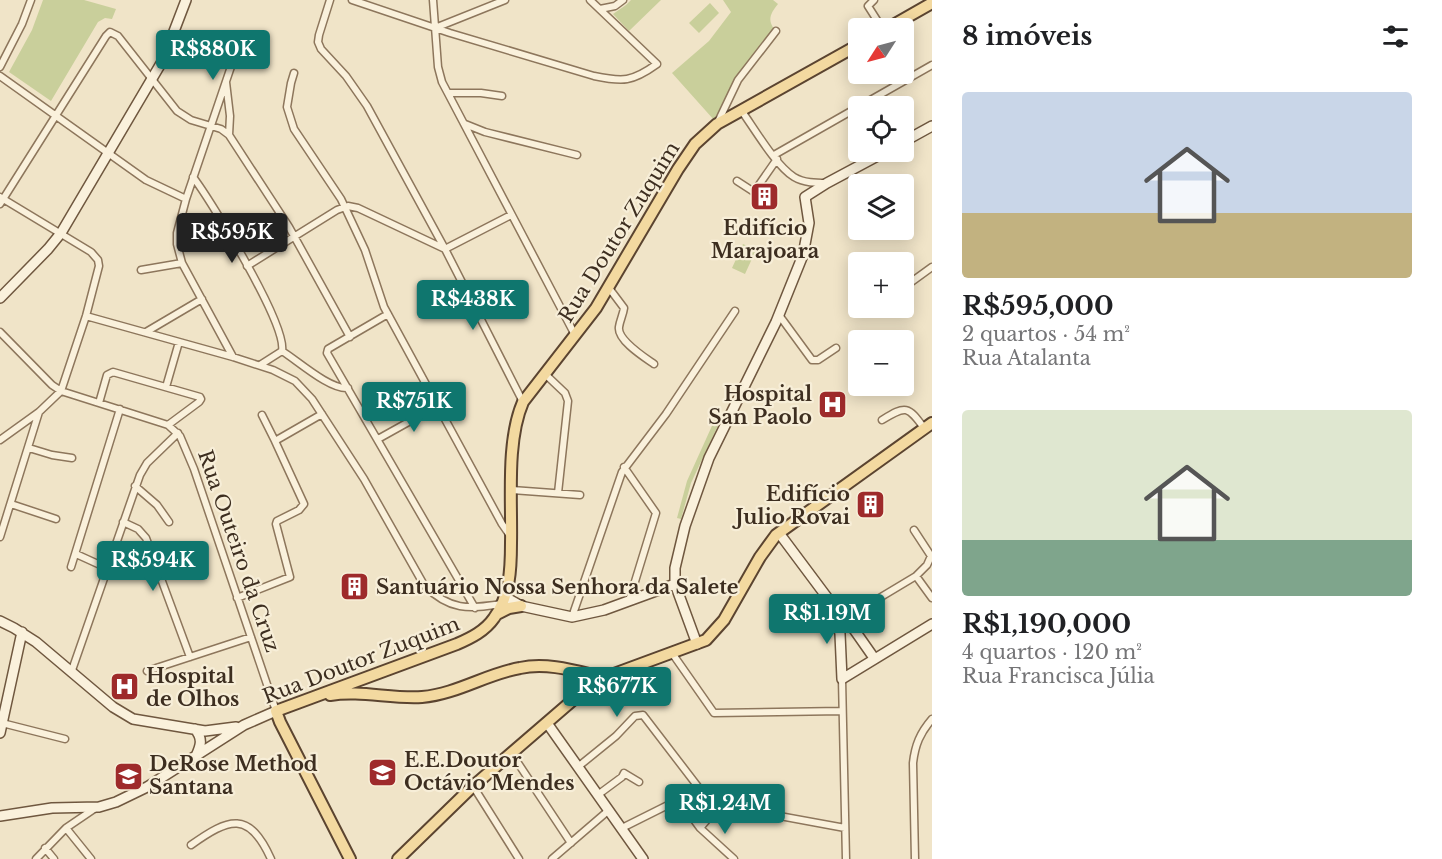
<!DOCTYPE html>
<html lang="pt">
<head>
<meta charset="utf-8">
<style>
	body { margin:0; font-family:"Libre Baskerville",serif; background:#f2f2f2; color:#202124; height:100vh; display:flex; flex-direction:column; font-size:22px; white-space:nowrap }
	* { box-sizing:border-box; margin:0 }
	p { font-size:20px; color:#757577 }
	.icon { flex:none; width:33px; height:33px; fill:none; stroke:currentColor; stroke-width:2; stroke-linecap:round; stroke-linejoin:round }
	.map { position:relative; flex:1; overflow:hidden }
	.side { display:flex; flex-direction:column; background:#fff; width:510px }
	.side>* { flex:none }
	.needle { width:39px; rotate:234deg }
	.fabs { position:absolute; left:848px; top:18px; display:grid; gap:12px }
	.fabs a { display:grid; place-items:center; width:66px; height:66px; border-radius:6px; background:#fff; box-shadow:0 3px 15px #0003; font-size:30px }
	.price { position:absolute; translate:-50% -51px; padding:0 14px; border-radius:6px; background:#0f766e; color:#fff; font-size:20px; line-height:39px; filter:drop-shadow(0 2px 3px #0008) }
	.price::after { content:''; position:absolute; left:50%; top:36px; width:18px; height:14px; margin-left:-9px; background:inherit; clip-path:polygon(0 0,100% 0,50% 100%) }
	.price.on { background:#222; color:#fff }
	ul { padding:0; list-style:none }
	li { display:grid; align-content:center; gap:12px; height:318px; padding:0 30px }
	li span { display:grid; place-items:center; height:186px; border-radius:6px; color:#555 }
	li>.icon { margin-inline-start:auto }
	span .icon { width:108px; height:108px; fill:#fffc; stroke-width:1 }
	li b { font-size:26px }
	h2 { display:flex; justify-content:space-between; align-items:center; height:72px; padding:0 30px; font-size:26px }
	main { display:flex; flex:1; min-height:0 }
	.map>svg:first-child { display:block }
</style>
</head>
<body>
<main>
<div class="map">
<svg width="932" height="859" viewBox="0 0 932 859">
	<rect width="100%" height="100%" fill="#f0e4c8"/>
	<path fill="#c9cf9b" d="M43,0H84L116,9L112,19L105,18L98,22L51,101L9,72L32,30Z
		M631,0H661L629,31L613,14L626,5Z
		M723,0H773L778,4C771,13 767,19 774,29L716,119L714,120L672,73L709,41L731,12Z
		M710,3L719,13L699,33L689,23Z
		M743,244L756,250L745,274L732,268Z
		M716,417L721,419L691,483L681,519L677,518L687,481Z"/>
	<g fill="none" stroke-linecap="round" stroke-linejoin="round">
		<defs>
			<path id="street" d="M330,0L319,35L318,42L321,49L346,76L367,106L445,249L523,402
				M352,0L450,33L594,76C623,82 632,82 657,64L590,0
				M433,0L438,67L442,82L575,335
				M874,0L868,6L882,28
				M600,9L615,6L623,0
				M435,28L505,0
				M0,67L22,24L31,0
				M294,73L291,83L287,107L294,129L341,199L365,250L384,307L502,524L511,537
				M0,76L146,180L186,199
				M226,82L230,116L229,135
				M448,93H481L502,96
				M741,110C754,128 776,166 794,177C804,183 816,183 827,183
				M465,124L485,132L577,155
				M717,124L738,80L776,31
				M774,155L932,65
				M193,177C212,202 287,325 282,351
				M737,181L754,192L777,159
				M0,197L91,252L98,260L99,266L86,316L61,391L39,412L0,440
				M0,204L106,36L110,32L118,36L177,111L191,120L221,129L229,135L289,227L350,337
				M445,249L511,215
				M247,266L337,210L348,206L358,208L445,249
				M141,270L182,263
				M609,288L624,308C623,315 620,320 619,327C617,340 644,357 654,364
				M903,288L932,267
				M388,314L328,349L327,353L475,608
				M779,315L812,360H818L836,348
				M86,316L233,357L273,370L295,381L312,399L364,479L424,585C450,611 468,609 502,604
				M0,332L52,385L61,391L168,425L180,436L194,469L276,711
				M146,332L202,299
				M233,357L182,263L177,244V233L186,199L238,46
				M260,365L282,351C298,361 330,390 348,388
				M545,374L565,393L568,401L558,493
				M166,387L179,342
				M99,403L107,375L113,372L200,397L201,399L199,402L168,425
				M262,415L275,441
				M882,420C906,405 908,406 924,428
				M378,439L439,405
				M29,448L52,455L72,458
				M624,467L656,513L629,601
				M135,486L157,505L169,522
				M512,490L580,495
				M11,504L56,519
				M123,522L138,529L146,538L190,657
				M914,530L931,556L927,565L916,576
				M0,537L39,412
				M76,554L109,569
				M71,567L120,409
				M237,598L290,577L276,524L277,521L299,510L304,504L275,441L322,414
				M572,617L622,472L666,414L735,311
				M846,618L916,576L932,598
				M672,653L714,713L842,711
				M147,671L251,637
				M71,673L140,475L147,463L178,433
				M842,679L846,859
				M2,723L65,739
				M512,754L571,843
				M579,766L616,736L635,716L643,715L712,805L711,815L700,828
				M473,786L519,859
				M599,794L622,777L624,773L639,782
				M681,802L700,828L734,859
				M66,828L91,859
				M622,828L672,803L681,802L720,805L845,828
				M191,845C229,818 249,810 271,859
				M45,848L54,859
				M36,859L66,828L94,809
				M552,859L609,810
				M915,859L913,763C915,745 920,733 932,719"/>
			<path id="secondary" d="M903,142L932,126
				M0,298L48,249L61,233L163,60L186,0
				M779,533L835,608L840,634L842,679
				M505,597L521,606L572,617L604,610L675,584
				M835,608L846,618L874,658
				M0,621L14,628L36,642L113,707L133,719L205,731L236,727
				M697,644L675,584V568L685,526L709,458L776,322L803,255L809,223L805,197L827,183L885,152
				M842,679L932,624
				M547,723L643,859
				M195,729C203,739 201,745 196,756
				M0,733L22,632
				M0,816L52,808L99,807L116,802L147,787L244,725L276,711"/>
			<path id="primary" d="M888,28L932,3
				M497,614L509,608L521,606
				M330,695C360,690 391,699 422,697C457,694 486,674 520,668C547,662 576,671 602,677
				M350,859L280,722L276,711L457,644C471,638 485,631 494,618C510,596 511,569 511,543C512,500 506,441 523,402L596,308L678,169L695,144L717,124L858,45
				M398,859L471,788L595,681L706,640L724,620L760,557L776,535L932,423"/>
		</defs>
		<use href="#street" stroke="#8d765c" stroke-width="9"/>
		<use href="#secondary" stroke="#6f573f" stroke-width="12"/>
		<use href="#primary" stroke="#5b4430" stroke-width="14"/>
		<use href="#street" stroke="#faf1dc" stroke-width="6"/>
		<use href="#secondary" stroke="#faf1dc" stroke-width="9"/>
		<use href="#primary" stroke="#f3d9a0" stroke-width="10"/>
	</g>
	<defs>
		<symbol id="building-square" viewBox="-11 -11 22 22"><rect x="-9" y="-9" width="18" height="18" rx="4" fill="#9e2a2b" stroke="#f7eed8"/><path d="M-4-6H4V6H1V3H-1V6H-4ZM-2.5-4.3h1.7v1.8h-1.7ZM.8-4.3h1.7v1.8H.8ZM-2.5-1h1.7V.8h-1.7ZM.8-1h1.7V.8H.8Z" fill="#fff"/></symbol>
		<symbol id="hospital-square" viewBox="-11 -11 22 22"><rect x="-9" y="-9" width="18" height="18" rx="4" fill="#9e2a2b" stroke="#f7eed8"/><path d="M-5-5h3v3.5h4V-5h3V5h-3V1.5h-4V5h-3Z" fill="#fff"/></symbol>
		<symbol id="school-square" viewBox="-11 -11 22 22"><rect x="-9" y="-9" width="18" height="18" rx="4" fill="#9e2a2b" stroke="#f7eed8"/><path d="M0-5L7-2L0 1L-7-2ZM-4 1L0 2.5L4 1V4Q0 6-4 4Z" fill="#fff"/></symbol>
		<symbol id="university-square" viewBox="-11 -11 22 22"><rect x="-9" y="-9" width="18" height="18" rx="4" fill="#9e2a2b" stroke="#f7eed8"/><path d="M0-5L7-2L0 1L-7-2ZM-4 1L0 2.5L4 1V4Q0 6-4 4Z" fill="#fff"/></symbol>
	</defs>
	<g fill-rule="evenodd">
		<use href="#building-square" x="748" y="180" width="33" height="33"/>
		<use href="#hospital-square" x="816" y="388" width="33" height="33"/>
		<use href="#building-square" x="854" y="488" width="33" height="33"/>
		<use href="#building-square" x="338" y="570" width="33" height="33"/>
		<use href="#hospital-square" x="108" y="670" width="33" height="33"/>
		<use href="#school-square" x="366" y="756" width="33" height="33"/>
		<use href="#university-square" x="112" y="760" width="33" height="33"/>
	</g>
	<g text-anchor="middle" dominant-baseline="central" stroke-width="4.5" stroke-linejoin="round" paint-order="stroke">
		<g font-size="20" font-weight="bold" fill="#3d2e20" stroke="#f7eed8" text-anchor="start">
			<text x="765" y="228" text-anchor="middle">Edifício<tspan x="765" dy="23">Marajoara</tspan></text>
			<text x="812" y="394" text-anchor="end">Hospital<tspan x="812" dy="23">San Paolo</tspan></text>
			<text x="850" y="494" text-anchor="end">Edifício<tspan x="850" dy="23">Julio Rovai</tspan></text>
			<text x="376" y="587">Santuário Nossa Senhora da Salete</text>
			<text x="146" y="676">Hospital<tspan x="146" dy="23">de Olhos</tspan></text>
			<text x="404" y="760">E.E.Doutor<tspan x="404" dy="23">Octávio Mendes</tspan></text>
			<text x="149" y="764">DeRose Method<tspan x="149" dy="23">Santana</tspan></text>
		</g>
		<g font-size="20" fill="#3d2e20" stroke="#f7eed8">
			<text transform="translate(619 232) rotate(-58)">Rua Doutor Zuquim</text>
			<text transform="translate(239 551) rotate(71)">Rua Outeiro da Cruz</text>
			<text transform="translate(361 660) rotate(-21)">Rua Doutor Zuquim</text>
		</g>
	</g>
</svg>
<div class="fabs">
<a><svg class="needle" viewBox="-14 -14 28 28"><path d="M0-13l5 13h-10z" fill="#e53935"/><path d="M0 13l5-13h-10z" fill="#757577"/></svg></a>
<a><svg class="icon" aria-label="locate" viewBox="0 0 24 24"><circle cx="12" cy="12" r="6"/><path d="M12 2v4M12 18v4M2 12h4M18 12h4"/></svg></a>
<a><svg class="icon" aria-label="layers" viewBox="0 0 24 24"><path d="M12 4l9 5-9 5-9-5zM3 14l9 5 9-5"/></svg></a>
<a>+</a>
<a>−</a>
</div>
<b class="price" style="left:213px;top:81px">R$880K</b>
<b class="price on" style="left:232px;top:264px">R$595K</b>
<b class="price" style="left:473px;top:331px">R$438K</b>
<b class="price" style="left:414px;top:433px">R$751K</b>
<b class="price" style="left:153px;top:592px">R$594K</b>
<b class="price" style="left:827px;top:645px">R$1.19M</b>
<b class="price" style="left:617px;top:718px">R$677K</b>
<b class="price" style="left:725px;top:835px">R$1.24M</b>
</div>
<section class="side">
<h2>8 imóveis<svg class="icon" aria-label="filters" viewBox="0 0 24 24"><path d="M4 7h16M4 17h16"/><circle cx="9" cy="7" r="2"/><circle cx="15" cy="17" r="2"/></svg></h2>
<ul>
<li><span style="background:linear-gradient(#c9d6e8 65%,#c2b280 0)"><svg class="icon" aria-label="home" viewBox="0 0 24 24"><path d="M3 11l9-7 9 7M6 9v11h12V9"/></svg></span><div><b>R$595,000</b><p>2 quartos · 54 m²</p><p>Rua Atalanta</p></div></li>
<li><span style="background:linear-gradient(#dfe7d0 70%,#7fa58c 0)"><svg class="icon" aria-label="home" viewBox="0 0 24 24"><path d="M3 11l9-7 9 7M6 9v11h12V9"/></svg></span><div><b>R$1,190,000</b><p>4 quartos · 120 m²</p><p>Rua Francisca Júlia</p></div></li>
</ul>
</section>
</main>
</body>
</html>
